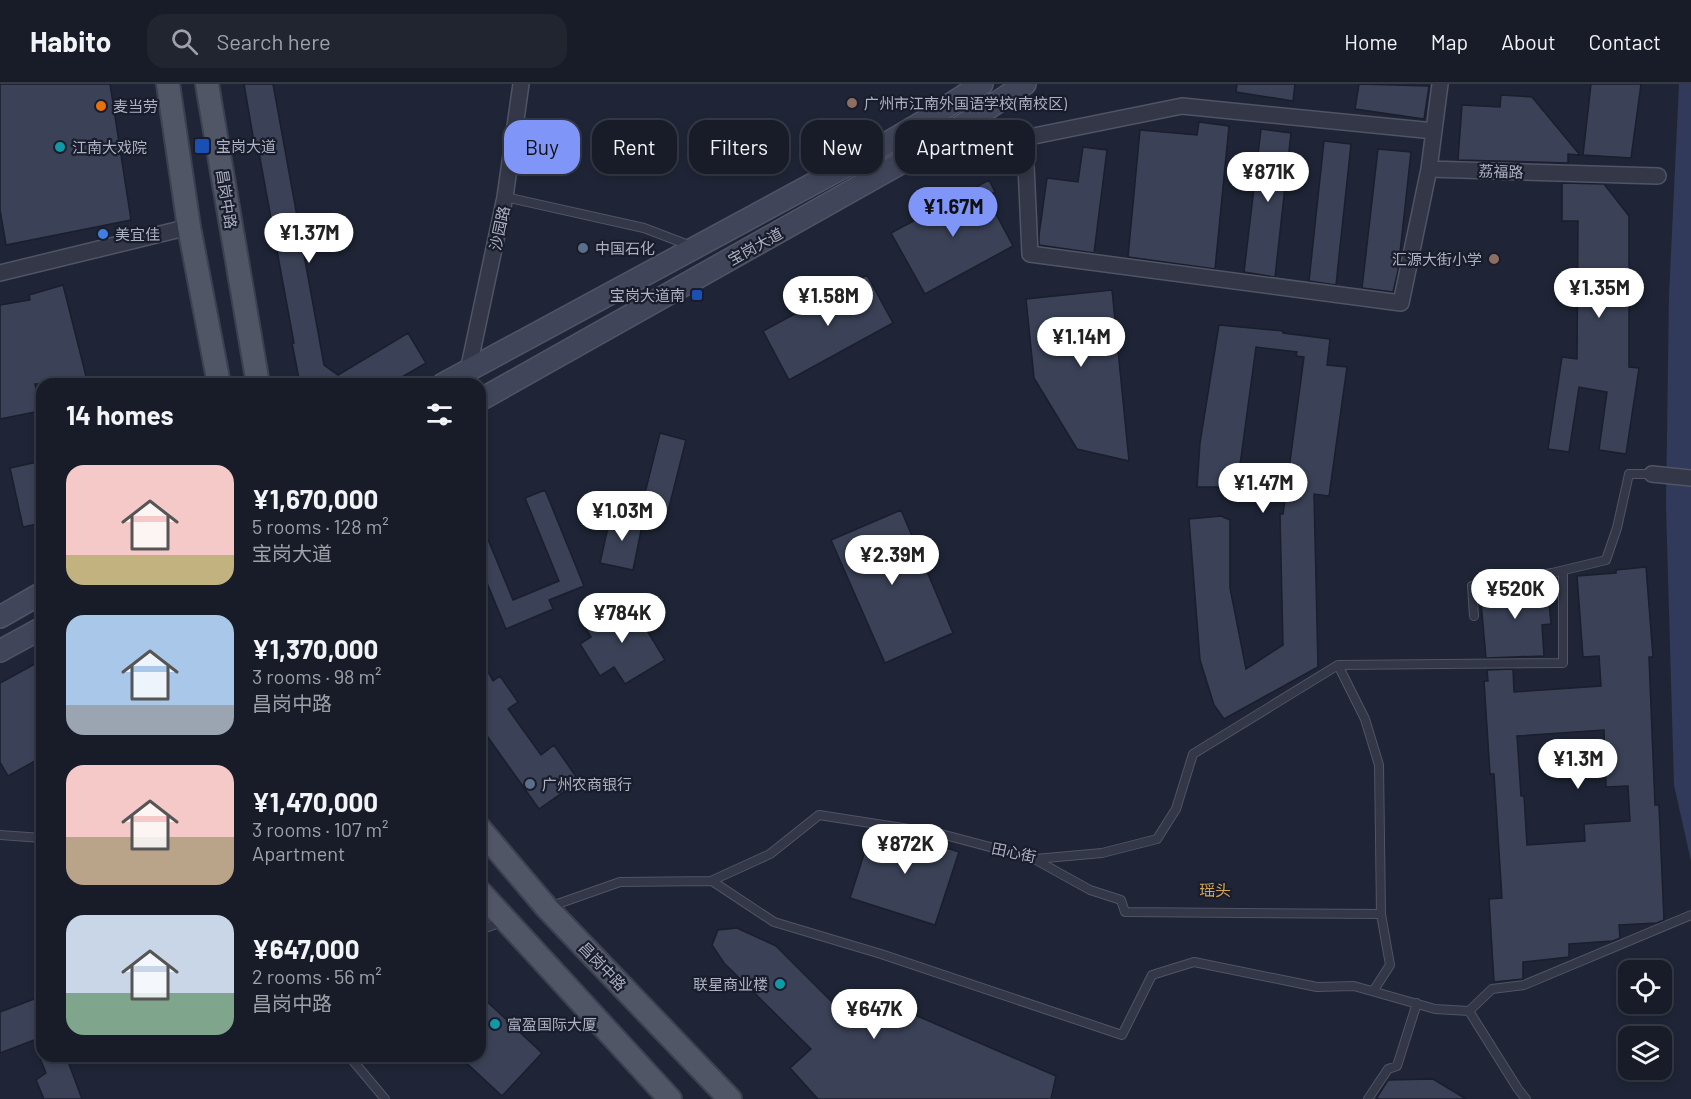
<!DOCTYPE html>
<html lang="en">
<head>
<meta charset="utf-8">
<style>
	body { margin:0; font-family:Barlow,"Noto Sans SC",sans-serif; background:#202530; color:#f1f3f6; height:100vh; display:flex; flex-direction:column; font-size:22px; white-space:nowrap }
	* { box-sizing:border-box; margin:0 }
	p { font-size:20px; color:#9ea1a8 }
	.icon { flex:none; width:33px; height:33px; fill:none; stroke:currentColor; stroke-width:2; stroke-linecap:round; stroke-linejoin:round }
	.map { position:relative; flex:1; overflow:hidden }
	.drawer { position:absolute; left:36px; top:294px; width:450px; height:684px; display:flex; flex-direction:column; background:#171c28; border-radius:18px; box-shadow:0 3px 9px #0003,0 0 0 2px #363a45 }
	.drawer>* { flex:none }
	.guide { position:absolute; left:504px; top:36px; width:570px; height:54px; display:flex; gap:12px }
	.controls { position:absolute; left:1618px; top:876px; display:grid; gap:12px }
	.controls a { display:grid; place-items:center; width:54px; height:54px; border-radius:12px; background:#171c28; box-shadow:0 3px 9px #0003,0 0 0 2px #363a45; font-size:30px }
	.price { position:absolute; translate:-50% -51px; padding:0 14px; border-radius:21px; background:#fff; color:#222; font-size:20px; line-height:39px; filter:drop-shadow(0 2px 3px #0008) }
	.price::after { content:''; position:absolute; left:50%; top:36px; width:18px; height:14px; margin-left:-9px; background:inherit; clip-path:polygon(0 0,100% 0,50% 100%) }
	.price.active { background:#7f95f7; color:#111 }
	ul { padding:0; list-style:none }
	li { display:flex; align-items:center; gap:18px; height:150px; padding:0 30px }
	li span { display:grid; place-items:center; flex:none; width:168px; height:120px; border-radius:18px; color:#555 }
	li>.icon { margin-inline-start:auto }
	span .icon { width:72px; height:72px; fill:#fffc; stroke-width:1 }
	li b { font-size:26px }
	h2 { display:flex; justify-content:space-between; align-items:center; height:72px; padding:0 30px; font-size:26px }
	.tag { padding:0 21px; border-radius:18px; background:#171c28; box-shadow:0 3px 9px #0003,0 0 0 2px #363a45; font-size:21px; line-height:54px }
	.tag.active { background:#7f95f7; color:#111 }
	header { display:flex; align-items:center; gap:36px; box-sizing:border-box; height:84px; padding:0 30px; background:#171c28; border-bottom:2px solid #363a45 }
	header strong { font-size:28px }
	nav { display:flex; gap:33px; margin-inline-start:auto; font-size:21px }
	.search { width:420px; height:54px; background:#202530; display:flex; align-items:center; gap:15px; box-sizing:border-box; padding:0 21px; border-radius:18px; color:#9ea1a8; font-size:22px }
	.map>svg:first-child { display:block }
</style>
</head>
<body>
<header>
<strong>Habito</strong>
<div class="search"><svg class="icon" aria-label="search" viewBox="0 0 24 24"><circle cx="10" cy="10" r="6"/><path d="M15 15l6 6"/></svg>Search here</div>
<nav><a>Home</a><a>Map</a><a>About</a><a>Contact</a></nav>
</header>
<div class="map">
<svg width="1691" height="1015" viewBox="0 0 1691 1015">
	<rect width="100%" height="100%" fill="#1f2536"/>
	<path fill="#313a5b" d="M1679,0H1691V777L1674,701L1666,422L1669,212Z"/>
	<path fill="#3b4257" stroke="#1a1e2d" stroke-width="1.5" fill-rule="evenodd" d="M0,0H110L131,136L6,161L0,126Z
		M244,0H273L324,281L338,291L408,249L426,279L390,300H300L292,259H294L257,58H254Z
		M1237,0H1295L1293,17L1236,8Z
		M1359,0L1429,2L1424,35L1355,25Z
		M1591,0H1641L1631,74L1583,71Z
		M1501,11L1532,13L1580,71L1568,70V79L1458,76L1462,21L1500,23Z
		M1199,38L1229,42L1215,185L1128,173L1140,46L1197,51Z
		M1261,45L1291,49L1275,193L1244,188Z
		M1324,57L1351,60L1336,201L1309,197Z
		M1083,63L1107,66L1094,169L1039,161V151L1047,94L1078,98Z
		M1378,65L1411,68L1398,187L1393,208L1362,204Z
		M989,96L995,108L987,113L1013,162L925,210L891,149Z
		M1562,99L1604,100L1629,132V283L1639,284L1626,370L1599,366L1607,308L1579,303L1569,368L1548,365L1562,273L1577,275L1578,137H1562Z
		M867,191L893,239L789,296L763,247Z
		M63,201L88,300H35L40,327L0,335V221L30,216L29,211Z
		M1112,206L1129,377L1077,365L1034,294L1026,215Z
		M1219,241L1283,247V249L1330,255L1327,281L1347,283L1329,412L1314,410L1318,583L1224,635L1214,621L1200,576L1189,435L1221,432L1230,436V504L1246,585L1283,561L1280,430H1283L1304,273L1296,272L1297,268L1256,263L1237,403H1197L1200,359Z
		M660,349L686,356L666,435L640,429Z
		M42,377V439L23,443L10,384Z
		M545,406L584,502L549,516L553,525L506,545L480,482V436L513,516L559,497L525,414Z
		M901,426L953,549L885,579L831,456Z
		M611,430L643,437L633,486L600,479Z
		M1646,483L1653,573H1649L1655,721H1659L1664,836L1657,839L1619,841L1620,854L1613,857L1569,860V873L1523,878V895L1494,898L1489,815L1502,814L1494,690H1490L1484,597H1488L1487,586L1513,585L1514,608L1601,602L1599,572L1583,573L1577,492L1616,489V486ZM1604,646L1606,703L1628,702L1630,737L1584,740L1585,757L1527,761L1524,712H1521L1517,652Z
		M1547,497L1551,540L1542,541L1544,572L1486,574L1480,507Z
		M629,517L665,576L625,600L614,583L600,592L580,560L591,553L585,543Z
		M480,573L493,597L500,592L518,618L508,625L541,671L554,661L579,697L539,725L480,642Z
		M42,576V673L8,692L0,678V599Z
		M872,745L907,751L959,768L935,841L850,814Z
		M737,844L776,862L847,933L871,912L1056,992L1051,1015H818L790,984L811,965L724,879L712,861L718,846Z
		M480,911L542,969L502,1012L459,972H480Z
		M42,912V953L0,969V928Z
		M39,972H66L82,1015H44L36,996L46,989Z
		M1433,995L1466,1015H1376L1388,996Z"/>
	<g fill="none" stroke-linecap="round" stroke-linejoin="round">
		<defs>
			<path id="service" d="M505,113L644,144L691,162
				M1474,532L1472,502L1552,489L1606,476L1617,444L1629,390H1652
				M1338,581L1365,635L1379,681L1381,830L1390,881L1374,906
				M0,751L42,754
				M1036,776L1090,806L1121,816L1125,828L1381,830
				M712,797L774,838L881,870L1122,951L1152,891L1194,878L1317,903L1354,902L1435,925L1469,927L1492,905L1524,901L1691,831
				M549,823L620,798L711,797L770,770L819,731L941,750L1035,775L1102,769L1157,755L1176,725L1193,670L1338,581L1563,579V487
				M480,846L504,837
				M1469,927L1518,1005L1526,1015
				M349,972L385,1015
				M1368,1015L1388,985L1397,982L1417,919"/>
			<path id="minor" d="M1440,0L1429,85L1658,92
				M976,33L1009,57L1182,22L1434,47
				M1009,57L1026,81L1030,170L1401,219L1429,85
				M0,189L189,143
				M468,287L505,113L521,0
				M1652,390L1691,394"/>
			<path id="secondary" d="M443,300L870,69L921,39L982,0
				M480,316L931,62L1025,0
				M0,533L42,509
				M0,567L42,544"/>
			<path id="primary" d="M168,0L189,143L219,300
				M207,0L258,300
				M480,745L547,824L730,1015
				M480,808L670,1015"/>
		</defs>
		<use href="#service" stroke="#505465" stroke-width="10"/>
		<use href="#minor" stroke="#505465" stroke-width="18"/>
		<use href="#secondary" stroke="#505465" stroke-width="24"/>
		<use href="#primary" stroke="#3c4050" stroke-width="26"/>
		<use href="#service" stroke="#333747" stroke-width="8"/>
		<use href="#minor" stroke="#333747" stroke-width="15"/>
		<use href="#secondary" stroke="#41455a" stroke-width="21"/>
		<use href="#primary" stroke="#515667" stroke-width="22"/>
	</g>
	<g fill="#8d6e63" stroke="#191d2b" stroke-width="2">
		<circle cx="852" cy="19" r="6"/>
		<circle cx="1494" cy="175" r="6"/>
	</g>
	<circle fill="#e8710a" stroke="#191d2b" stroke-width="2" cx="101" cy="22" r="6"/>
	<g fill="#1a4fb4" stroke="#191d2b" stroke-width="2">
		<rect x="194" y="54" width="16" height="16" rx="3"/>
		<rect x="691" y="205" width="12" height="12" rx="3"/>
	</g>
	<g fill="#0f9aa8" stroke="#191d2b" stroke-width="2">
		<circle cx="60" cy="63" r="6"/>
		<circle cx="780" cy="900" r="6"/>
		<circle cx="495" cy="940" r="6"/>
	</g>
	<circle fill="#3f7fe0" stroke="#191d2b" stroke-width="2" cx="103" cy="150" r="6"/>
	<g fill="#5c6f8a" stroke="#191d2b" stroke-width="2">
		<circle cx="583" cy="164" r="6"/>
		<circle cx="530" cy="700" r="6"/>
	</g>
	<g text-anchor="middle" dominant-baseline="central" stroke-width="4.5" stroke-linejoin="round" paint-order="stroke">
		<g font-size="15" fill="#adb1c4" stroke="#191d2b" text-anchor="start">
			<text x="864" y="19">广州市江南外国语学校(南校区)</text>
			<text x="113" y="22">麦当劳</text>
			<text x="216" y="62">宝岗大道</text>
			<text x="72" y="63">江南大戏院</text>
			<text x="115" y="150">美宜佳</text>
			<text x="595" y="164">中国石化</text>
			<text x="1482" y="175" text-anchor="end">汇源大街小学</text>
			<text x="685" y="211" text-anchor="end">宝岗大道南</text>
			<text x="542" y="700">广州农商银行</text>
			<text x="768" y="900" text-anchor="end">联星商业楼</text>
			<text x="507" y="940">富盈国际大厦</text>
		</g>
		<g font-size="15" fill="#adb1c4" stroke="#191d2b">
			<text transform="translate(1501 87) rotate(2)">荔福路</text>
			<text transform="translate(227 115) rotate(81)">昌岗中路</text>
			<text transform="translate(499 144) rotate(-78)">沙园路</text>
			<text transform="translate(755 162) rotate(-29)">宝岗大道</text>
			<text transform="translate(1014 768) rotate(12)">田心街</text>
			<text transform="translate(603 882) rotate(46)">昌岗中路</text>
		</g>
		<g font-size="16" fill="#d2a65a" stroke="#191d2b">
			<text x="1215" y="805">瑶头</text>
		</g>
	</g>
</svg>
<div class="controls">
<a><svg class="icon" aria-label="locate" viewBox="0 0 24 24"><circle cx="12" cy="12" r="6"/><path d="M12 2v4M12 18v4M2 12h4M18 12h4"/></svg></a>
<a><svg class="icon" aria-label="layers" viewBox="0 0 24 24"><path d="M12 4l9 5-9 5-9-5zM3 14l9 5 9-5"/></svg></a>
</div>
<b class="price" style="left:1268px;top:119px">¥871K</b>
<b class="price active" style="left:953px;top:154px">¥1.67M</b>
<b class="price" style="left:309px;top:180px">¥1.37M</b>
<b class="price" style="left:1599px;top:235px">¥1.35M</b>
<b class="price" style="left:828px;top:243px">¥1.58M</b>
<b class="price" style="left:1081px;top:284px">¥1.14M</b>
<b class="price" style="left:1263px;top:430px">¥1.47M</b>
<b class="price" style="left:622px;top:458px">¥1.03M</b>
<b class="price" style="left:892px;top:502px">¥2.39M</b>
<b class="price" style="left:1515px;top:536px">¥520K</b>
<b class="price" style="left:622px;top:560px">¥784K</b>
<b class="price" style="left:1578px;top:706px">¥1.3M</b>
<b class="price" style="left:905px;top:791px">¥872K</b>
<b class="price" style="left:874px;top:956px">¥647K</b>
<div class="guide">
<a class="tag active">Buy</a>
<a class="tag">Rent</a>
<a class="tag">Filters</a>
<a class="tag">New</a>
<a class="tag">Apartment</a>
</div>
<section class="drawer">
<h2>14 homes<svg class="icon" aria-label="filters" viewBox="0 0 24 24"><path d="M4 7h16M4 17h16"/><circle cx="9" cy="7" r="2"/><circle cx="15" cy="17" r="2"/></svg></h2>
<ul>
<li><span style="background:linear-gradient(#f6c9c9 75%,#c2b280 0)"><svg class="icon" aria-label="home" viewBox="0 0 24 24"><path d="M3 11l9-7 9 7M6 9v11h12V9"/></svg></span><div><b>¥1,670,000</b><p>5 rooms · 128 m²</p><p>宝岗大道</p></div></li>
<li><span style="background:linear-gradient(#a9c7e8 75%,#9aa5b1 0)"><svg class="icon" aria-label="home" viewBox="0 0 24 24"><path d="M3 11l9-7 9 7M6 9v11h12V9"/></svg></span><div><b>¥1,370,000</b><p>3 rooms · 98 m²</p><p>昌岗中路</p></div></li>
<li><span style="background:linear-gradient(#f6c9c9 60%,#b9a48a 0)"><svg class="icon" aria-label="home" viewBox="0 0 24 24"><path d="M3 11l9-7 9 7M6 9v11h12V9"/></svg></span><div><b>¥1,470,000</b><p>3 rooms · 107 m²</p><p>Apartment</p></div></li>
<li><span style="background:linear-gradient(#c9d6e8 65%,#7fa58c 0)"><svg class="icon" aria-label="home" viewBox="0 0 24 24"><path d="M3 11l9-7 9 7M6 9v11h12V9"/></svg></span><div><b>¥647,000</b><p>2 rooms · 56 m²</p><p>昌岗中路</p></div></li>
</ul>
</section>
</div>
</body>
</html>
